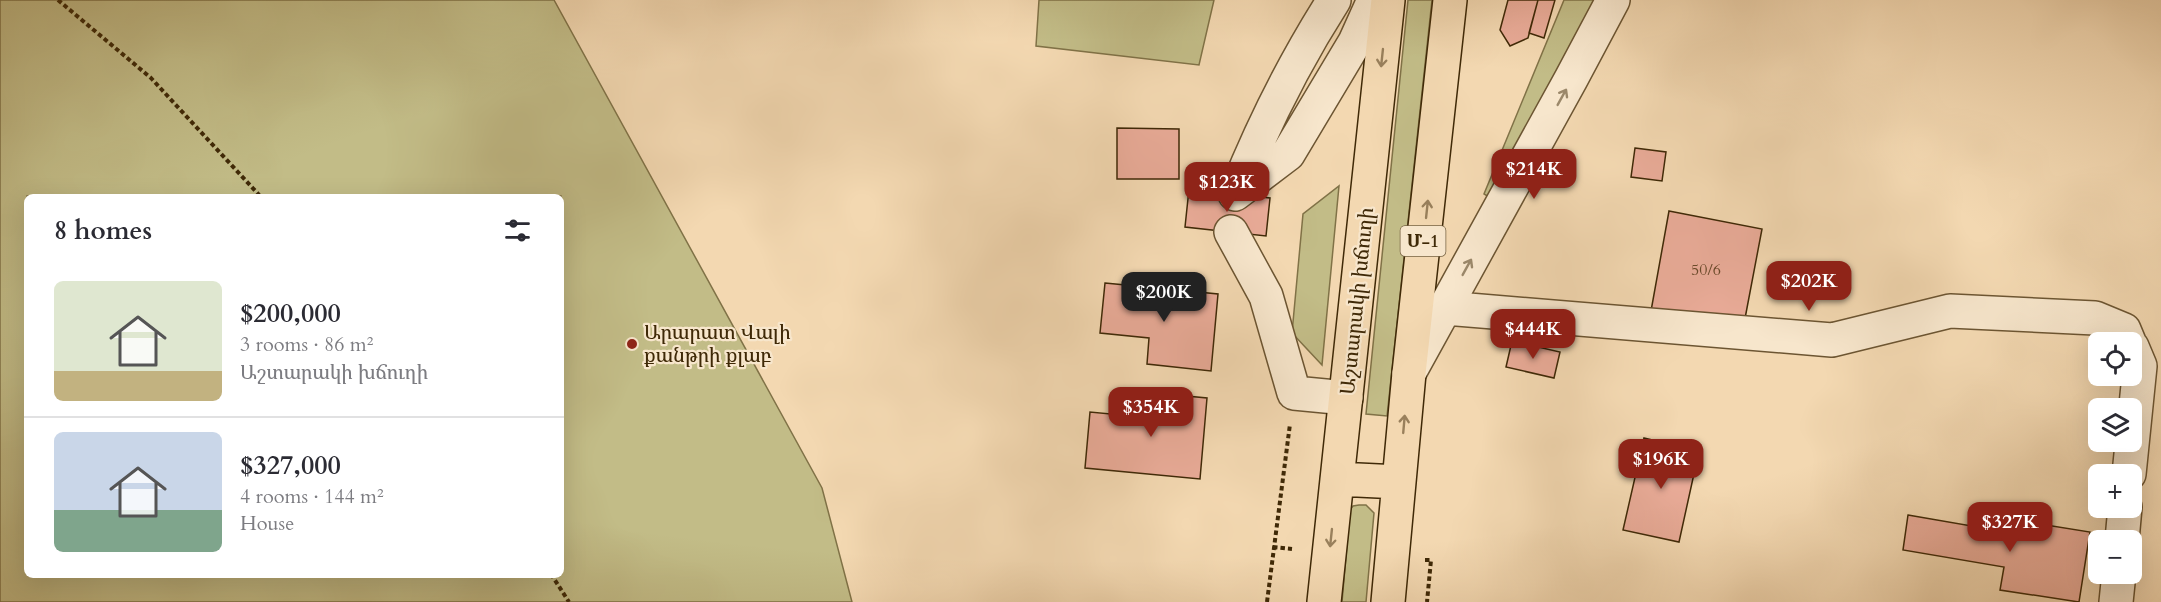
<!DOCTYPE html>
<html lang="en">
<head>
<meta charset="utf-8">
<style>
	body { margin:0; font-family:Cardo,"Noto Serif Armenian",serif; background:#f2f2f3; color:#2b2b33; height:100vh; display:flex; flex-direction:column; font-size:22px; white-space:nowrap }
	* { box-sizing:border-box; margin:0 }
	p { font-size:20px; color:#7c7c81 }
	.icon { flex:none; width:33px; height:33px; fill:none; stroke:currentColor; stroke-width:2; stroke-linecap:round; stroke-linejoin:round }
	.map { position:relative; flex:1; overflow:hidden }
	.side { position:absolute; left:24px; top:194px; width:540px; height:384px; display:flex; flex-direction:column; background:#fff; border-radius:9px; box-shadow:0 6px 24px #0002 }
	.side>* { flex:none }
	.tools { position:absolute; left:2088px; top:332px; display:grid; gap:12px }
	.tools a { display:grid; place-items:center; width:54px; height:54px; border-radius:9px; background:#fff; box-shadow:0 6px 24px #0002; font-size:30px }
	.price { position:absolute; translate:-50% -51px; padding:0 14px; border-radius:12px; background:#8f2418; color:#fff; font-size:20px; line-height:39px; filter:drop-shadow(0 2px 3px #0008) }
	.price::after { content:''; position:absolute; left:50%; top:36px; width:18px; height:14px; margin-left:-9px; background:inherit; clip-path:polygon(0 0,100% 0,50% 100%) }
	.price.on { background:#222; color:#fff }
	ul { padding:0; list-style:none }
	li { display:flex; align-items:center; gap:18px; height:150px; padding:0 30px }
	li+li { border-top:2px solid #e1e1e2 }
	li span { display:grid; place-items:center; flex:none; width:168px; height:120px; border-radius:9px; color:#555 }
	li>.icon { margin-inline-start:auto }
	span .icon { width:72px; height:72px; fill:#fffc; stroke-width:1 }
	li b { font-size:26px }
	h2 { display:flex; justify-content:space-between; align-items:center; height:72px; padding:0 30px; font-size:26px }
	.map>svg:first-child { display:block }
</style>
</head>
<body>
<div class="map">
<svg width="2161" height="602" viewBox="0 0 2161 602">
	<rect width="100%" height="100%" fill="#f3d8b1"/>
	<filter id="stains"><feTurbulence type="fractalNoise" baseFrequency=".00333" numOctaves="4"/><feColorMatrix values="0 0 0 0 .2 0 0 0 0 .09 0 0 0 0 .02 0 0 0 .5 -.17"/></filter>
	<radialGradient id="worn" r=".72"><stop offset=".6" stop-color="#630" stop-opacity="0"/><stop offset="1" stop-color="#630" stop-opacity=".3"/></radialGradient>
	<path fill="#c2bc87" stroke="#807247" stroke-width="1.5" fill-rule="evenodd" d="M0,0H554L822,488L852,602H0ZM561,196V574H27V196Z
		M1039,0H1214L1199,65L1036,46Z
		M1408,0H1432L1387,416L1366,414Z
		M1564,0H1594L1502,188L1489,197L1484,194Z
		M1339,186L1322,365L1292,333L1303,214Z
		M1359,505H1366L1374,513L1366,602H1342L1350,510L1353,506Z"/>
	<path fill="#e9ab98" stroke="#3f2907" stroke-width="1.5" d="M1508,0H1538L1528,38L1510,46L1500,30Z
		M1538,0H1555L1544,38L1529,33Z
		M1117,128L1179,129V179H1117Z
		M1635,148L1666,152L1662,181L1631,177Z
		M1189,189L1270,198L1266,236L1185,227Z
		M1669,211L1762,229L1743,329L1651,311Z
		M1105,283L1218,294L1211,371L1147,364L1149,338L1100,333Z
		M1512,341L1560,352L1554,378L1506,367Z
		M1144,392L1207,398L1200,479L1085,468L1090,412L1142,417Z
		M1644,438L1699,451L1679,542L1623,530Z
		M1908,515L2006,532L2008,519L2090,532L2079,602L2000,590L2004,567L1903,550Z"/>
	<g fill="none" stroke-linecap="round" stroke-linejoin="round">
		<defs>
			<path id="minor" d="M1236,192C1263,125 1295,61 1334,0
				M1235,194L1288,154L1355,42L1374,0
				M1231,232L1266,296L1294,393L1346,398
				M1445,308L1832,340L1950,311L2095,318L2124,330L2129,342
				M1409,373L1571,79L1613,0
				M2129,474L2140,366L2132,347
				M2122,540L2125,507
				M2116,602L2119,573"/>
			<path id="highway" d="M1337,479L1399,482
				M1324,602L1388,0
				M1388,602L1409,373L1450,0"/>
		</defs>
		<use href="#minor" stroke="#6c5532" stroke-width="36"/>
		<use href="#highway" stroke="#3f2907" stroke-width="36"/>
		<path stroke="#3f2907" stroke-width="4" stroke-dasharray="4.5 3" stroke-linecap="butt" d="M58,0L151,78L260,196
			M1273,547L1292,549
			M1425,560H1431L1427,602
			M551,574L569,602
			M1267,602L1290,424"/>
		<use href="#minor" stroke="#f7e6cc" stroke-width="33"/>
		<use href="#highway" stroke="#f3d8b1" stroke-width="33"/>
	</g>
	<defs><path id="oneway-shaft" d="M-6 0H5M1.5-3L5.5 0L1.5 3" fill="none" stroke-width="1.6" stroke-linecap="round" stroke-linejoin="round" transform="scale(1.5)"/></defs>
	<g stroke="#99805c">
		<use href="#oneway-shaft" transform="translate(1382 58) rotate(96)"/>
		<use href="#oneway-shaft" transform="translate(1427 209) rotate(-84)"/>
		<use href="#oneway-shaft" transform="translate(1404 424) rotate(-85)"/>
		<use href="#oneway-shaft" transform="translate(1331 538) rotate(96)"/>
	</g>
	<g stroke="#9b886a">
		<use href="#oneway-shaft" transform="translate(1562 97) rotate(-61)"/>
		<use href="#oneway-shaft" transform="translate(1467 267) rotate(-61)"/>
	</g>
	<circle fill="#8f2418" stroke="#f7e6cc" stroke-width="2" cx="632" cy="344" r="6"/>
	<g text-anchor="middle" dominant-baseline="central" stroke-width="4.5" stroke-linejoin="round" paint-order="stroke">
		<g font-size="16" fill="#6a4a2b">
			<text x="1706" y="270">50/6</text>
		</g>
		<rect fill="#f7e6cc" stroke="#766242" stroke-width="1.5" x="1400.5" y="226" width="45" height="30" rx="4.5"/>
		<g font-size="18" font-weight="bold" fill="#3f2907">
			<text x="1423" y="241">Մ-1</text>
		</g>
		<g font-size="20" fill="#3f2907" stroke="#f7e6cc">
			<text transform="translate(1357 301) rotate(-84)">Աշտարակի խճուղի</text>
		</g>
		<g font-size="20" fill="#3f2907" stroke="#f7e6cc" text-anchor="start">
			<text x="644" y="332">Արարատ Վալի<tspan x="644" dy="23">քանթրի քլաբ</tspan></text>
		</g>
	</g>
	<rect width="100%" height="100%" filter="url(#stains)"/>
	<rect width="100%" height="100%" fill="url(#worn)"/>
</svg>
<div class="tools">
<a><svg class="icon" aria-label="locate" viewBox="0 0 24 24"><circle cx="12" cy="12" r="6"/><path d="M12 2v4M12 18v4M2 12h4M18 12h4"/></svg></a>
<a><svg class="icon" aria-label="layers" viewBox="0 0 24 24"><path d="M12 4l9 5-9 5-9-5zM3 14l9 5 9-5"/></svg></a>
<a>+</a>
<a>−</a>
</div>
<b class="price" style="left:1534px;top:200px">$214K</b>
<b class="price" style="left:1227px;top:213px">$123K</b>
<b class="price" style="left:1809px;top:312px">$202K</b>
<b class="price on" style="left:1164px;top:323px">$200K</b>
<b class="price" style="left:1533px;top:360px">$444K</b>
<b class="price" style="left:1151px;top:438px">$354K</b>
<b class="price" style="left:1661px;top:490px">$196K</b>
<b class="price" style="left:2010px;top:553px">$327K</b>
<section class="side">
<h2>8 homes<svg class="icon" aria-label="filters" viewBox="0 0 24 24"><path d="M4 7h16M4 17h16"/><circle cx="9" cy="7" r="2"/><circle cx="15" cy="17" r="2"/></svg></h2>
<ul>
<li><span style="background:linear-gradient(#dfe7d0 75%,#c2b280 0)"><svg class="icon" aria-label="home" viewBox="0 0 24 24"><path d="M3 11l9-7 9 7M6 9v11h12V9"/></svg></span><div><b>$200,000</b><p>3 rooms · 86 m²</p><p>Աշտարակի խճուղի</p></div></li>
<li><span style="background:linear-gradient(#c9d6e8 65%,#7fa58c 0)"><svg class="icon" aria-label="home" viewBox="0 0 24 24"><path d="M3 11l9-7 9 7M6 9v11h12V9"/></svg></span><div><b>$327,000</b><p>4 rooms · 144 m²</p><p>House</p></div></li>
</ul>
</section>
</div>
</body>
</html>
